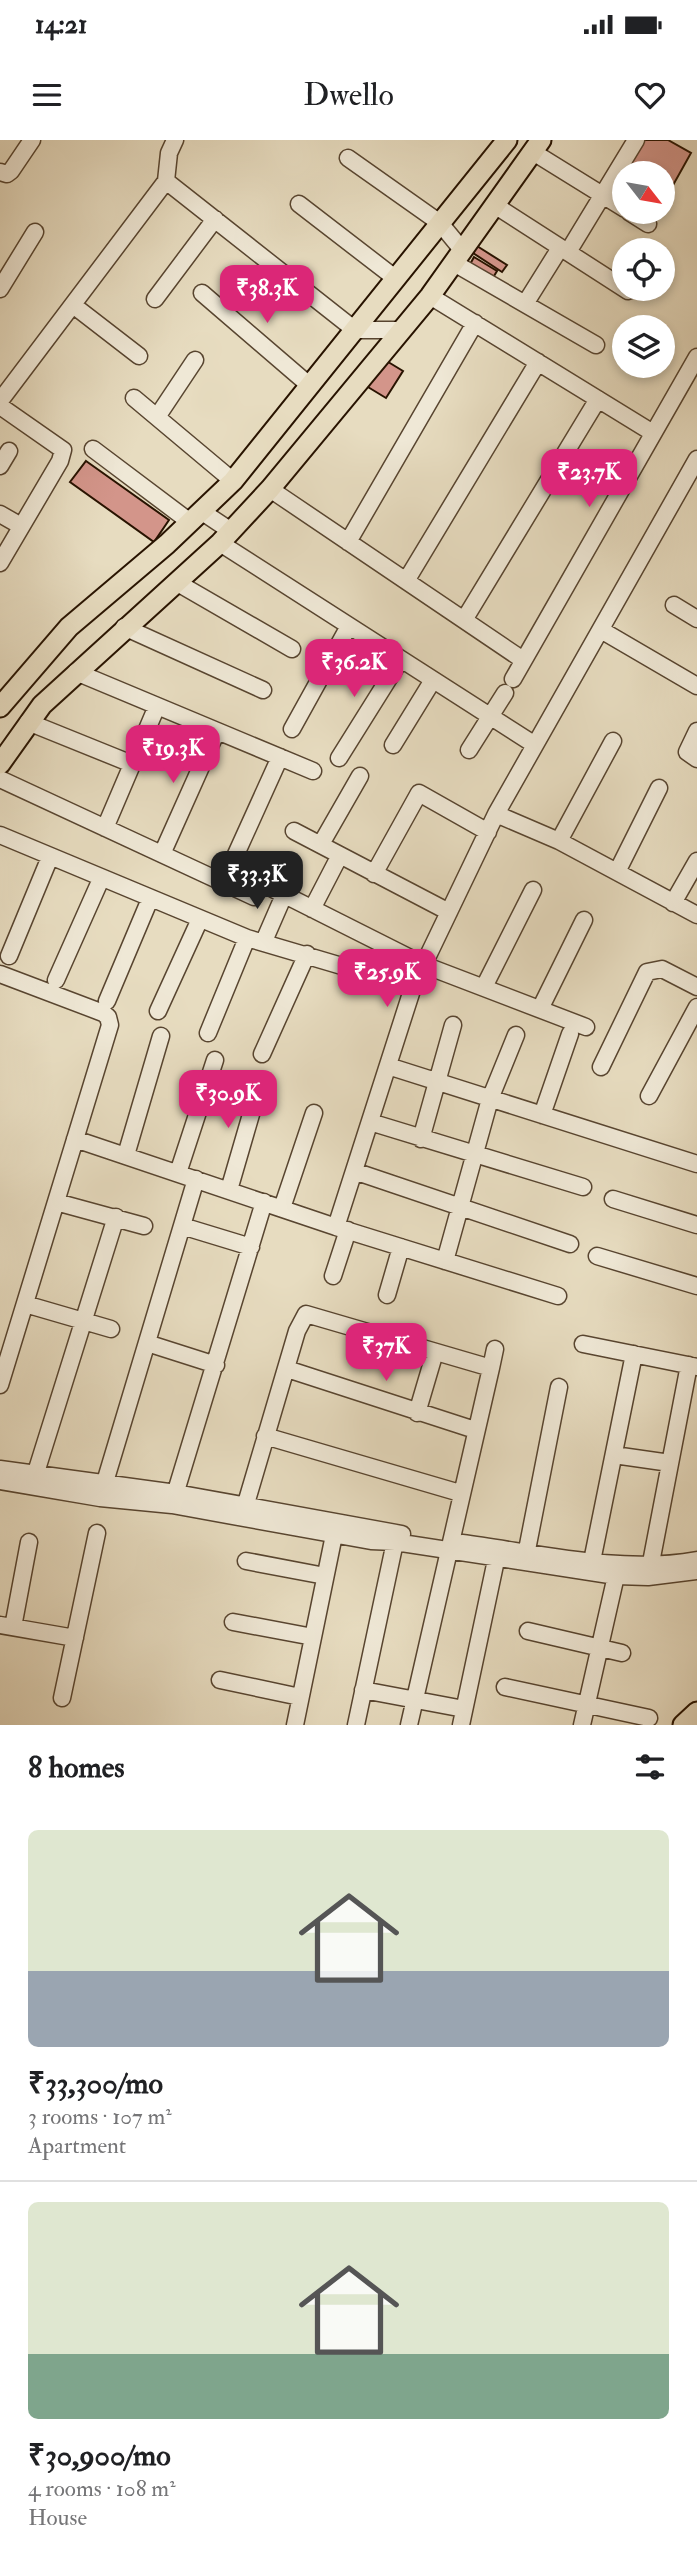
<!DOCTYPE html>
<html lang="en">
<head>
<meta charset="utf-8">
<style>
	body { margin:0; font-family:"IM FELL Double Pica",serif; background:#f6f6f6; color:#202124; height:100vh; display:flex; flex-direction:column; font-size:26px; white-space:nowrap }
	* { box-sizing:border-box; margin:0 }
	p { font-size:23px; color:#757577 }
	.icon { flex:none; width:38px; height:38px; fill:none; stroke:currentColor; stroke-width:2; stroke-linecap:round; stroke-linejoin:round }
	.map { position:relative; height:1585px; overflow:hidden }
	.side { display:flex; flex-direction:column; background:#fff; flex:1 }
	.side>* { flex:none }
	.needle { width:46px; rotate:121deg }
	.tools { position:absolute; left:612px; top:21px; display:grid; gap:14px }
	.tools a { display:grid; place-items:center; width:63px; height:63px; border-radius:50%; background:#fff; box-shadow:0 4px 10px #0003; font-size:35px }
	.price { position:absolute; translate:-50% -60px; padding:0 16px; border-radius:14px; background:#db2777; color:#fff; font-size:23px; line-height:46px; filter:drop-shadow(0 2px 4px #0008) }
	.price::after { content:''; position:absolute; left:50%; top:42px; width:21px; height:16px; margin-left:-10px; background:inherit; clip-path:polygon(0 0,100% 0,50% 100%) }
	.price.on { background:#222; color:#fff }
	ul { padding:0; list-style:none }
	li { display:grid; align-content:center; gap:14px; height:371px; padding:0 28px }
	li+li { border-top:2px solid #e0e0e0 }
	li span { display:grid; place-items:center; height:217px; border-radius:10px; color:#555 }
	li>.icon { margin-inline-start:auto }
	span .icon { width:126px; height:126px; fill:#fffc; stroke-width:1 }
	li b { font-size:30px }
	h2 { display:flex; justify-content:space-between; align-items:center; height:84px; padding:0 28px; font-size:30px }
	.status { display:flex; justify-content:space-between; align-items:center; height:49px; padding:0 35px; background:#fff; direction:ltr }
	.status svg { height:19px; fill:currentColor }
	header { display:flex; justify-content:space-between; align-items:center; height:91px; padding:0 28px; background:#fff; font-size:32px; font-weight:600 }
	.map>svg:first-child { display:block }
</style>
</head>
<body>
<div class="status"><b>14:21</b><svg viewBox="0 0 49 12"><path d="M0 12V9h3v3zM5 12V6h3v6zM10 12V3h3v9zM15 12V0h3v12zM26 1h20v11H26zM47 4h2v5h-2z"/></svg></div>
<header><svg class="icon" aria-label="menu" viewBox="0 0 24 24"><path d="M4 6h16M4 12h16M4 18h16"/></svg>Dwello<svg class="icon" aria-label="heart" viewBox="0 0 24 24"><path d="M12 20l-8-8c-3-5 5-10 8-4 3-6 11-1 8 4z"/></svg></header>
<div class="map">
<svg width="697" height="1585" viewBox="0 0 697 1585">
	<rect width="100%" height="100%" fill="#e7dcc0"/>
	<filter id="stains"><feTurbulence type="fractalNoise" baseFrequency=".00286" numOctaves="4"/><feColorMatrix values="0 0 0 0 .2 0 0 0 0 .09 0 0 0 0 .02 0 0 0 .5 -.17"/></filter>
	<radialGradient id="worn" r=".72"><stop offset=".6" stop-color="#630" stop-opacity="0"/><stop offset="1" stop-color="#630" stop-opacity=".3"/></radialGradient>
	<path fill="#d3958a" stroke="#281300" stroke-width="2" d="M644,0H668L691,13L667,56L663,54V33H625Z
		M477,106L507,125L502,132L473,113Z
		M474,117L497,131L491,141L468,128Z
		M380,217L403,231L386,258L363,244Z
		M86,321L169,380L154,402L70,342Z"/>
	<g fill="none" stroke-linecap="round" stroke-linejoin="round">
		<defs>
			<path id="minor" d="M533,12L625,69
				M348,18L440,83L463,111
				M0,32L7,34L11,31L32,0
				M166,41L169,13L175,0
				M299,64L395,138
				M496,66L628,151
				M629,72L648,84
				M568,112L636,0
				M454,123L596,205
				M0,149L35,92
				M202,153L309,245
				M430,156L653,293
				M155,159L215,79
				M525,164L560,108
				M73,165L139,216
				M134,258L233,341
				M0,261L166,41L355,190H401
				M0,266L63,310L60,321L0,423
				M157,277L195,220
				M93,309L190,382
				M697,319L496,674L559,701L697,775
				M0,326L9,311
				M270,349L523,520
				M201,371L231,391
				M0,374L21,386
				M348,402L475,183
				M220,403L535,605
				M406,441L538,222
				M176,442L292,509
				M674,465L697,479
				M464,480L598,259
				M124,487L263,550
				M601,490L697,546
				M76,532L313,631
				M513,539L697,217
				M28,582L132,624
				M292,589L349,486
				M697,591L687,612L697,619
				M393,605L433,540
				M469,610L505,553
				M339,618L401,519
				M0,639L254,757
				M105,688L157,566
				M294,691L449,772
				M0,695L247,798L413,847
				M559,701L613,601
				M321,704L360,636
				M162,714L217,591
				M617,732L659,648
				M374,734L419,653L488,692
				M223,743L280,617
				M273,749L424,825L586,887
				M673,763L697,721
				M312,769L340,715
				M264,801L284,755
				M9,816L50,717
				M0,834L103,873L108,877L110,885L0,1245
				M56,840L101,739
				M484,847L533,750
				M107,861L150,759
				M540,869L584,780
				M158,871L200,779
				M208,893L247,798
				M262,914L307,814
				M388,926L697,1024
				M601,927L647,832L662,829L697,847
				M649,956L697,867
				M542,975L570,894
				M370,982L583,1047
				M75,999L336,1087L558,1156
				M421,999L453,885
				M126,1015L161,896
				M354,1031L570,1104
				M178,1033L215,920
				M229,1050L261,940
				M613,1059L697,1085
				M56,1062L144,1086
				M282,1068L314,973
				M182,1086L251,1107
				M336,1087L413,847L496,674
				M597,1116L697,1146
				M445,1121L490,959L516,895
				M333,1136L348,1090
				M387,1155L401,1107
				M25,1164L111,1189
				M147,1203L216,1225
				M583,1204L697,1227
				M491,1228L495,1209
				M287,1229L475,1290
				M417,1273L435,1212
				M265,1296L460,1353
				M614,1315L670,1323
				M0,1329L176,1353L402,1394
				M0,1341L100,1358L172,1365L371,1401L395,1402L616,1436L648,1437L697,1431
				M33,1342L116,1077
				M102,1352L196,1039
				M173,1361L264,1062
				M242,1377L297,1191L306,1174L491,1228L409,1585
				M462,1403C538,1413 620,1434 697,1420
				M525,1420L559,1247
				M246,1421L325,1436
				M590,1431L634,1214
				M649,1433L689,1225
				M233,1482L313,1497
				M0,1485L75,1498
				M13,1487L29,1402
				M528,1491L622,1513
				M220,1540L300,1557
				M505,1547L649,1578
				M363,1550L464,1569
				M62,1558L97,1393
				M295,1585L334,1395
				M356,1585L395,1402
				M461,1585L496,1420
				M582,1585L618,1427"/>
			<path id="major" d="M0,567L69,487L167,404L233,341L507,0
				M0,624L42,565L220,403L270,349L430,156L541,0
				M683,1585L697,1572"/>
		</defs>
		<use href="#minor" stroke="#584530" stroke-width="19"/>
		<use href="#major" stroke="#281300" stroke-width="23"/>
		<use href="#minor" stroke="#efe8d6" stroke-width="16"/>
		<use href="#major" stroke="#e7dcc0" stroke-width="19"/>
	</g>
	<rect width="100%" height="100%" filter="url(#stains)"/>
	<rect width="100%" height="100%" fill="url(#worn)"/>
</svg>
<div class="tools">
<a><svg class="needle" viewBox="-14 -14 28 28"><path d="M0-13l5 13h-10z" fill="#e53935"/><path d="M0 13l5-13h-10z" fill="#757577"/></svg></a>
<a><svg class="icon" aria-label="locate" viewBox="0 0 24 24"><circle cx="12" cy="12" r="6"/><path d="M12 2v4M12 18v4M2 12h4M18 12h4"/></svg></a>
<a><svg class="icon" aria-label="layers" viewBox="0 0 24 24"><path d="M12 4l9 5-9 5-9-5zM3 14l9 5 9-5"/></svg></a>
</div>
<b class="price" style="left:267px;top:185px">₹38.3K</b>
<b class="price" style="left:589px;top:369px">₹23.7K</b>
<b class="price" style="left:354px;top:559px">₹36.2K</b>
<b class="price" style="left:173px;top:645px">₹19.3K</b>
<b class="price on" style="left:257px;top:771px">₹33.3K</b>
<b class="price" style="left:387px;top:869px">₹25.9K</b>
<b class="price" style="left:228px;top:990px">₹30.9K</b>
<b class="price" style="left:386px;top:1243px">₹37K</b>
</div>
<section class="side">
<h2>8 homes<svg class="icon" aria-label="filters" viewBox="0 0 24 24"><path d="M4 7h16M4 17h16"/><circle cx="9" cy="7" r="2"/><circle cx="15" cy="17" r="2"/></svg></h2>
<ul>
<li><span style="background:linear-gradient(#dfe7d0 65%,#9aa5b1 0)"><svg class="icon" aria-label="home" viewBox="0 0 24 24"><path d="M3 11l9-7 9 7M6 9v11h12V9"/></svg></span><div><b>₹33,300/mo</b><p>3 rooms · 107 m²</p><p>Apartment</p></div></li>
<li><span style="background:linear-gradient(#dfe7d0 70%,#7fa58c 0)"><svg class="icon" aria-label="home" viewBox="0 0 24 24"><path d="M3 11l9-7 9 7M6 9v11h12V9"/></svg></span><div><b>₹30,900/mo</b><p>4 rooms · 108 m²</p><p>House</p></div></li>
</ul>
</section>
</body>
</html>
